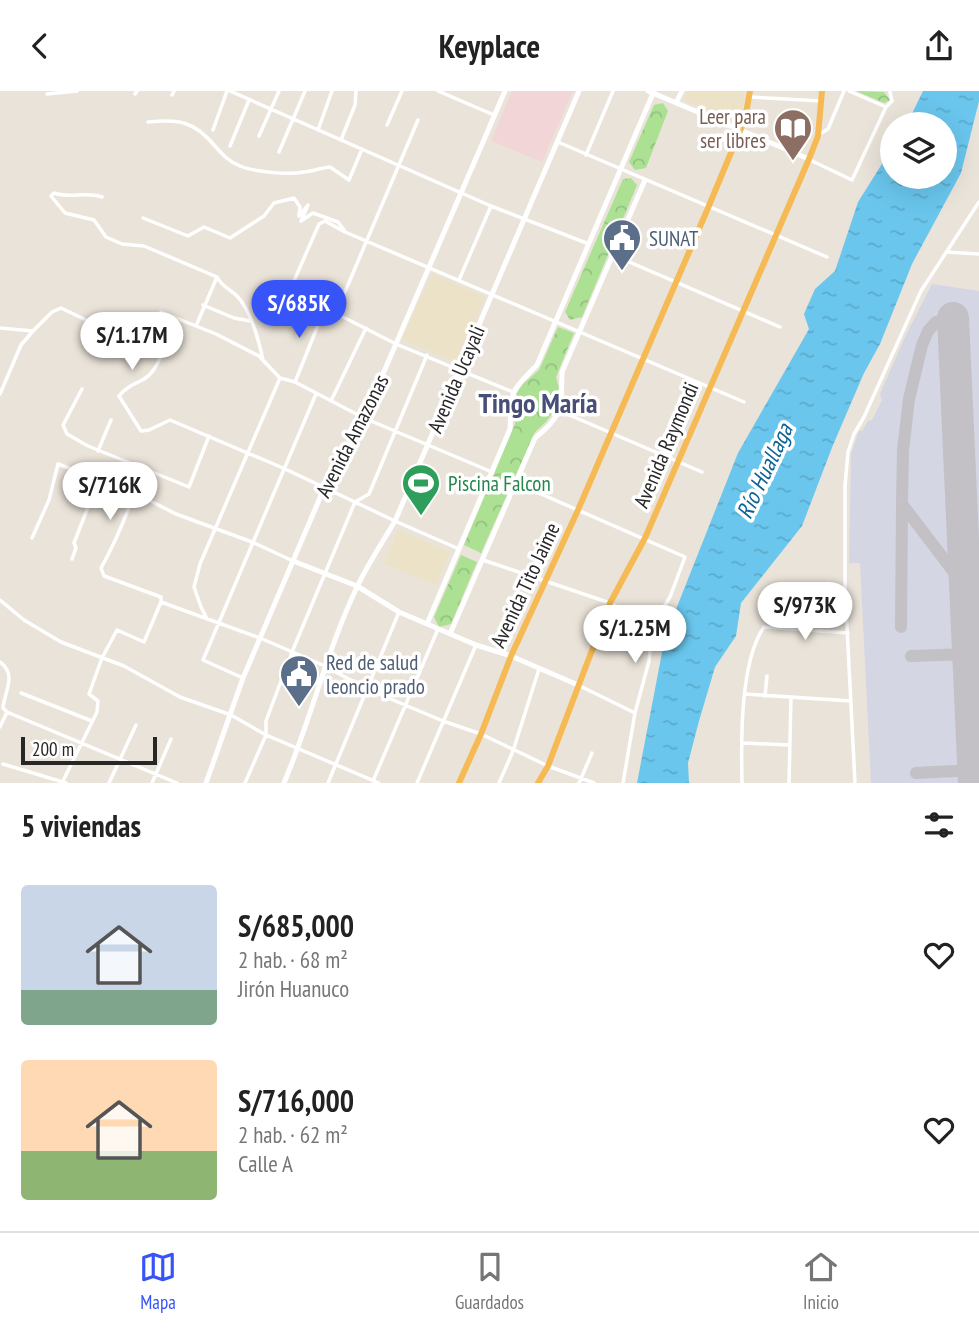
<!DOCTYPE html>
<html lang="es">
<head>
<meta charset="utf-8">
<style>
	body { margin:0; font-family:"PT Sans Narrow",sans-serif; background:#f6f6f6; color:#222; height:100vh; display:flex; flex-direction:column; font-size:26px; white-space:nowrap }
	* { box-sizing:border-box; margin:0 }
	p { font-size:23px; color:#767676 }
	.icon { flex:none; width:38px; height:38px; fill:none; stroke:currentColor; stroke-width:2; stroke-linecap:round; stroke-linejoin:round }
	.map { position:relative; height:692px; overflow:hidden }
	.drawer { display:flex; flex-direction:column; background:#fff; flex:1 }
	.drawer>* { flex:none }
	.controls { position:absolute; left:880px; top:21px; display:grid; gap:14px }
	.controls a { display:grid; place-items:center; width:77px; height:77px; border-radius:50%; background:#fff; box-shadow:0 7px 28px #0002; font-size:35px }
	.scale { position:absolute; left:21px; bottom:18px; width:136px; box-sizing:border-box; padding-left:7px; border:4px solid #272727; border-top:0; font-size:19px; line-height:24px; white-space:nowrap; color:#272727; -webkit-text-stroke:5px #fff; paint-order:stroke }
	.price { position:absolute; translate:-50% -60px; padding:0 16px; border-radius:24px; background:#fff; color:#222; font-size:23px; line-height:46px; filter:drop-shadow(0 2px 4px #0008) }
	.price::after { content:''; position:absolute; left:50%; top:42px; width:21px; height:16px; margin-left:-10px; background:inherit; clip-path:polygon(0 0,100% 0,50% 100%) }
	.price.on { background:#3754f9; color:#fff }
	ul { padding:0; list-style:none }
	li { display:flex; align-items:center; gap:21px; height:175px; padding:0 21px }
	li span { display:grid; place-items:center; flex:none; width:196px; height:140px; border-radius:7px; color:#555 }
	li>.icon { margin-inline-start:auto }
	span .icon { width:84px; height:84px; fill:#fffc; stroke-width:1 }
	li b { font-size:30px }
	h2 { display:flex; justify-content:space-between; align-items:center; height:84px; padding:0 21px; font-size:30px }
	header { display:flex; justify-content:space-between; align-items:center; height:91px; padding:0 21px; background:#fff; font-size:32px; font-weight:600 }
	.dock { display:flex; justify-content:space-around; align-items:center; height:98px; border-top:2px solid #e0e0e0; background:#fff; font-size:19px; color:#767676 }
	.dock a { display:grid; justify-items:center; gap:4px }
	.dock .on { color:#3754f9 }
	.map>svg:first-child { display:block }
</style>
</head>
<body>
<header><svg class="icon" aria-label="back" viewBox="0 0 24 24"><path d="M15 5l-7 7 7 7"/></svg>Keyplace<svg class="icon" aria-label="share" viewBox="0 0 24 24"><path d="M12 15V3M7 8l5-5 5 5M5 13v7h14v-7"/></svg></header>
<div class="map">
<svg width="979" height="692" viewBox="0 0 979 692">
	<defs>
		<pattern id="park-crowns" width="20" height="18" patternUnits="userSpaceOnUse" patternTransform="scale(1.75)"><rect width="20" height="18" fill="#ace194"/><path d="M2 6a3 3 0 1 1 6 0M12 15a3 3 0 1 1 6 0" fill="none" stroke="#94c180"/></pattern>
		<pattern id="water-ripples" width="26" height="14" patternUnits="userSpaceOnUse" patternTransform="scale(1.75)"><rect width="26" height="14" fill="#6ac6ed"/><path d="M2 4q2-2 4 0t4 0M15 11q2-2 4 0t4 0" fill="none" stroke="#5caacb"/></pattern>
	</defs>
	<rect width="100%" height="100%" fill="#eae3d9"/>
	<path fill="#ece2c7" d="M687,0H744L742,18L736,33L684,9Z
		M432,183L485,206L458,272L402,249Z
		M398,439L450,461L436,494L384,473Z"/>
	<path fill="#f2d5d6" d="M512,0H573L542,71L491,50Z"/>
	<path fill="#d4d6e3" d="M932,193L979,200V692H871L860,472H849L851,363L859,340H862L868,330L872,329L882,309L880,303L905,246Z"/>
	<path fill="url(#park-crowns)" d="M856,0L884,1L890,9L884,12Z
		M663,12L668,20L646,77L635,79L629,71L654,14Z
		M631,87L637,94L582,226L570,229L565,221L623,88Z
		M558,236L574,242L556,286L559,297L555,318L546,331L535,341L481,462L464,454L515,333L517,302L523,293L539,279Z
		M461,464L477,471L451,533L439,536L434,526Z"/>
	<path fill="url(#water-ripples)" d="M923,0H979V10L961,82L912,173L880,253L864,282L833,354L802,435L741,512L736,545L715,576L699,630L688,672L689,692H637L665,546L738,362L809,238L804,223L815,198L835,180L858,111L892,57V86H945V33H907Z"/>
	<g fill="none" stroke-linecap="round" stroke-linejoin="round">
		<path stroke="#c3c0c6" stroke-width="12" d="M954,238L947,231H936L928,240L922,254L909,308L903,359L902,413L966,497
			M901,536L902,414
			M911,565L969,563
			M916,682L974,679"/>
		<path stroke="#c3c0c6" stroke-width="32" d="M953,227L974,692"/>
		<path stroke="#fff" stroke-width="3.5" d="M230,0L491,115L589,153
			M438,0L494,24
			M849,0L886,16L892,10L890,1
			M47,3L77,0
			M135,3L137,0
			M172,4L174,0
			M750,6L822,10
			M148,31C179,28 194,30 215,55C222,63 229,71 240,75C254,81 288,84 304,81C313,80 321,77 330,76L349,89L362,58
			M387,34L402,0
			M213,39L227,0
			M318,39L332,0
			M818,44L828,38L844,0
			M259,45L279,0
			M341,49L355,14L356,0
			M558,51L827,166
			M230,55L249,9
			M279,61L305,0
			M586,64L613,0
			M810,69L852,89L886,16
			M102,106C86,100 70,108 54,102L51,105L65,122L94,129L106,146L122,153L144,155L217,186C222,196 230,198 237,205C251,220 259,250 263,269
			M143,127L188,145L204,136L230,147L264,125L274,112L294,107L300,116L299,125L308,114L301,130L313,122L338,131L344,139
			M946,161L979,163
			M613,164L780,236
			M459,189L491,115
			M203,214L234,227L250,230
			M161,221L216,243L259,265L280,287L295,291L364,327L492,381
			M336,222L418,29
			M196,235L217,186
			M0,237L33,240L52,221L61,217L161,265C147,298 135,285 119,305L141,340L149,339L170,329L283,377L395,430L459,458
			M295,291L325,217
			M82,298L63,334L67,343L88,355L189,396L209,345
			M513,301L396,253L290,199L319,133L325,130L345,141L744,311
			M0,303L21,254L33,240
			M331,310L366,237
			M560,320L702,381
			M98,360L111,329
			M143,376C132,411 119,445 101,477L104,485L161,506V511L260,547L325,575L367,598L443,630L481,643L548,675L594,692
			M516,392L685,466L670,506L653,534L649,570L635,622L623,692
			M32,447L49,409L58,373L135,402L176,423L252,451L293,470
			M72,468L76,457L74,452L99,388
			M483,469L610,512L653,534
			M0,509L24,529L61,551L124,575L180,606L231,624L266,644L379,692
			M207,528L201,516L194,496L200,473L280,287
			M0,571C17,584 5,599 3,617L7,621L0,636
			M243,587L203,569L316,303
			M580,595L635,622
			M21,602L92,630
			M745,603L851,610
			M765,605L767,585
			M7,621L177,692
			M743,652L790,654
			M3,673L66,692
			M373,690L438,538
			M62,692L97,621L98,610L89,603L102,567L117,539L144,551L161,511
			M109,692L136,634
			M152,692L171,648
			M245,692L266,644V630L292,561L355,411L369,403L427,264
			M328,692L399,521
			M417,692L476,554
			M499,692L513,660L539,578
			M579,692L592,662
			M742,692C741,650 740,570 764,536L848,542
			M789,692L791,606
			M855,692L845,497V395L848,361L854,343L864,326L921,200L979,111"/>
		<path stroke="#fff" stroke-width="5" d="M648,0L809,68
			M676,12L682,0
			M293,470L357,495L399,521L476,554L511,565L578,594
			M427,533L510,338C512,299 508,303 537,274L654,0
			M450,543L535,347C564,324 561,316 562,281L645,89
			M206,692L243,587L325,395L364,327L505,0
			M284,692C311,628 327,559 357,496C368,473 382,452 395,430L579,0"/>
		<path stroke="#f6ba54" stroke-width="6" d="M459,692L481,643L511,565L578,419L708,117L745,28L750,0
			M538,692L548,675L610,512L645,447L809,68L818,45L822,0"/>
	</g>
	<defs>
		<symbol id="library-pin" viewBox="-11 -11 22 30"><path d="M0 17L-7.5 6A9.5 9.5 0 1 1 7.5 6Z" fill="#8d6e63" stroke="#fff"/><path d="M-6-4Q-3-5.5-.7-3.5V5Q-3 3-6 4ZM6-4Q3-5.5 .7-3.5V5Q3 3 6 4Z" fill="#fff"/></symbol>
		<symbol id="civic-pin" viewBox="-11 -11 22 30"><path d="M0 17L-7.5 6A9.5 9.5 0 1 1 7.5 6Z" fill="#5c6f8a" stroke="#fff"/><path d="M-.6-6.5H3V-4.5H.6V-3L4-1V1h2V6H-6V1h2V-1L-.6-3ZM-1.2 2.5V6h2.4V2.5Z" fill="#fff"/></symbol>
		<symbol id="stadium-pin" viewBox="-11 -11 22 30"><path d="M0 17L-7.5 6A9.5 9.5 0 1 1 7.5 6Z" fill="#2e9e5b" stroke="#fff"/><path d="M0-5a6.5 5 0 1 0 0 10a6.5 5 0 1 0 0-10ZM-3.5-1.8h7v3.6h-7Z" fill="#fff"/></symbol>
	</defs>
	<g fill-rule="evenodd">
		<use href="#library-pin" x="771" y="15" width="44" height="60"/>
		<use href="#civic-pin" x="600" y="125" width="44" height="60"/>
		<use href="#stadium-pin" x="399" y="370" width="44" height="60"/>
		<use href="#civic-pin" x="277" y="561" width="44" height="60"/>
	</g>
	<g text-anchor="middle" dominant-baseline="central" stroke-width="7" stroke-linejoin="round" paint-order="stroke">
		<g font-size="21" fill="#785e54" stroke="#fff" text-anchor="end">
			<text x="766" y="25">Leer para<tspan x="766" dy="24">ser libres</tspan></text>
		</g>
		<g font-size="21" fill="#4e5e75" stroke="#fff" text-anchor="start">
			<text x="649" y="147">SUNAT</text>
			<text x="326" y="571">Red de salud<tspan x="326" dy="24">leoncio prado</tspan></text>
		</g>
		<g font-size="21" fill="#272727" stroke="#fff">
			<text transform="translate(456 288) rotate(-67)">Avenida Ucayali</text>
			<text transform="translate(352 345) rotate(-63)">Avenida Amazonas</text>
			<text transform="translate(666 354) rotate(-67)">Avenida Raymondi</text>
			<text transform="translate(525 494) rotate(-65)">Avenida Tito Jaime</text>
		</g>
		<g font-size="21" fill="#27864d" stroke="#fff" text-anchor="start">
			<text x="448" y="392">Piscina Falcon</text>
		</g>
		<g font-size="23" font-style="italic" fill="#0d6295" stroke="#fff">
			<text transform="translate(764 380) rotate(-65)">Río Huallaga</text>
		</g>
		<g font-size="28" font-weight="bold" fill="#484f77" stroke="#fff">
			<text x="538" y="311">Tingo María</text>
		</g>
	</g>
</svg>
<div class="controls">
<a><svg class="icon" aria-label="layers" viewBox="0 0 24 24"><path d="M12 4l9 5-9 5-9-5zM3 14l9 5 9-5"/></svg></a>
</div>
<div class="scale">200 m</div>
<b class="price on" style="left:299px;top:249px">S/685K</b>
<b class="price" style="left:132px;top:281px">S/1.17M</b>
<b class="price" style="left:110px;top:431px">S/716K</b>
<b class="price" style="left:805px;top:551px">S/973K</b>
<b class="price" style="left:635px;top:574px">S/1.25M</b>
</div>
<section class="drawer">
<h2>5 viviendas<svg class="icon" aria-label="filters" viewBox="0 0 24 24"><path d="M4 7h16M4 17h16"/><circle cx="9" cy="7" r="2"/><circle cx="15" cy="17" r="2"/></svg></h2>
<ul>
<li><span style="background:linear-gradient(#c9d6e8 75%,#7fa58c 0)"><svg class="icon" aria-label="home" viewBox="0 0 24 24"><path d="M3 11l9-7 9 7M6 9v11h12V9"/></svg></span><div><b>S/685,000</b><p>2 hab. · 68 m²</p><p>Jirón Huanuco</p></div><svg class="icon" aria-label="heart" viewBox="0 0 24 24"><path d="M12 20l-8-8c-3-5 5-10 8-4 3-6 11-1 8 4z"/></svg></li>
<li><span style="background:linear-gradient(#ffd9b3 65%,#8fb573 0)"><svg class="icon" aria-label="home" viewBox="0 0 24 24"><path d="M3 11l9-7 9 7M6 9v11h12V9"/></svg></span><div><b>S/716,000</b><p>2 hab. · 62 m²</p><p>Calle A</p></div><svg class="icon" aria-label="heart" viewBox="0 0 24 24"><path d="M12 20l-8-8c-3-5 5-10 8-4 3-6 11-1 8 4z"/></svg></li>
</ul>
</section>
<nav class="dock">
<a class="on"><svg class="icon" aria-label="map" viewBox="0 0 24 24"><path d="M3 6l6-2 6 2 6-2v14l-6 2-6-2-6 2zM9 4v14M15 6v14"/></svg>Mapa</a>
<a><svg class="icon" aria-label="saved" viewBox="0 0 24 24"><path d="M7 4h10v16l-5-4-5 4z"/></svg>Guardados</a>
<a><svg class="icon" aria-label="home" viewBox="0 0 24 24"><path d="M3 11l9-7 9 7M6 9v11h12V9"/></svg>Inicio</a>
</nav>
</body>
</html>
